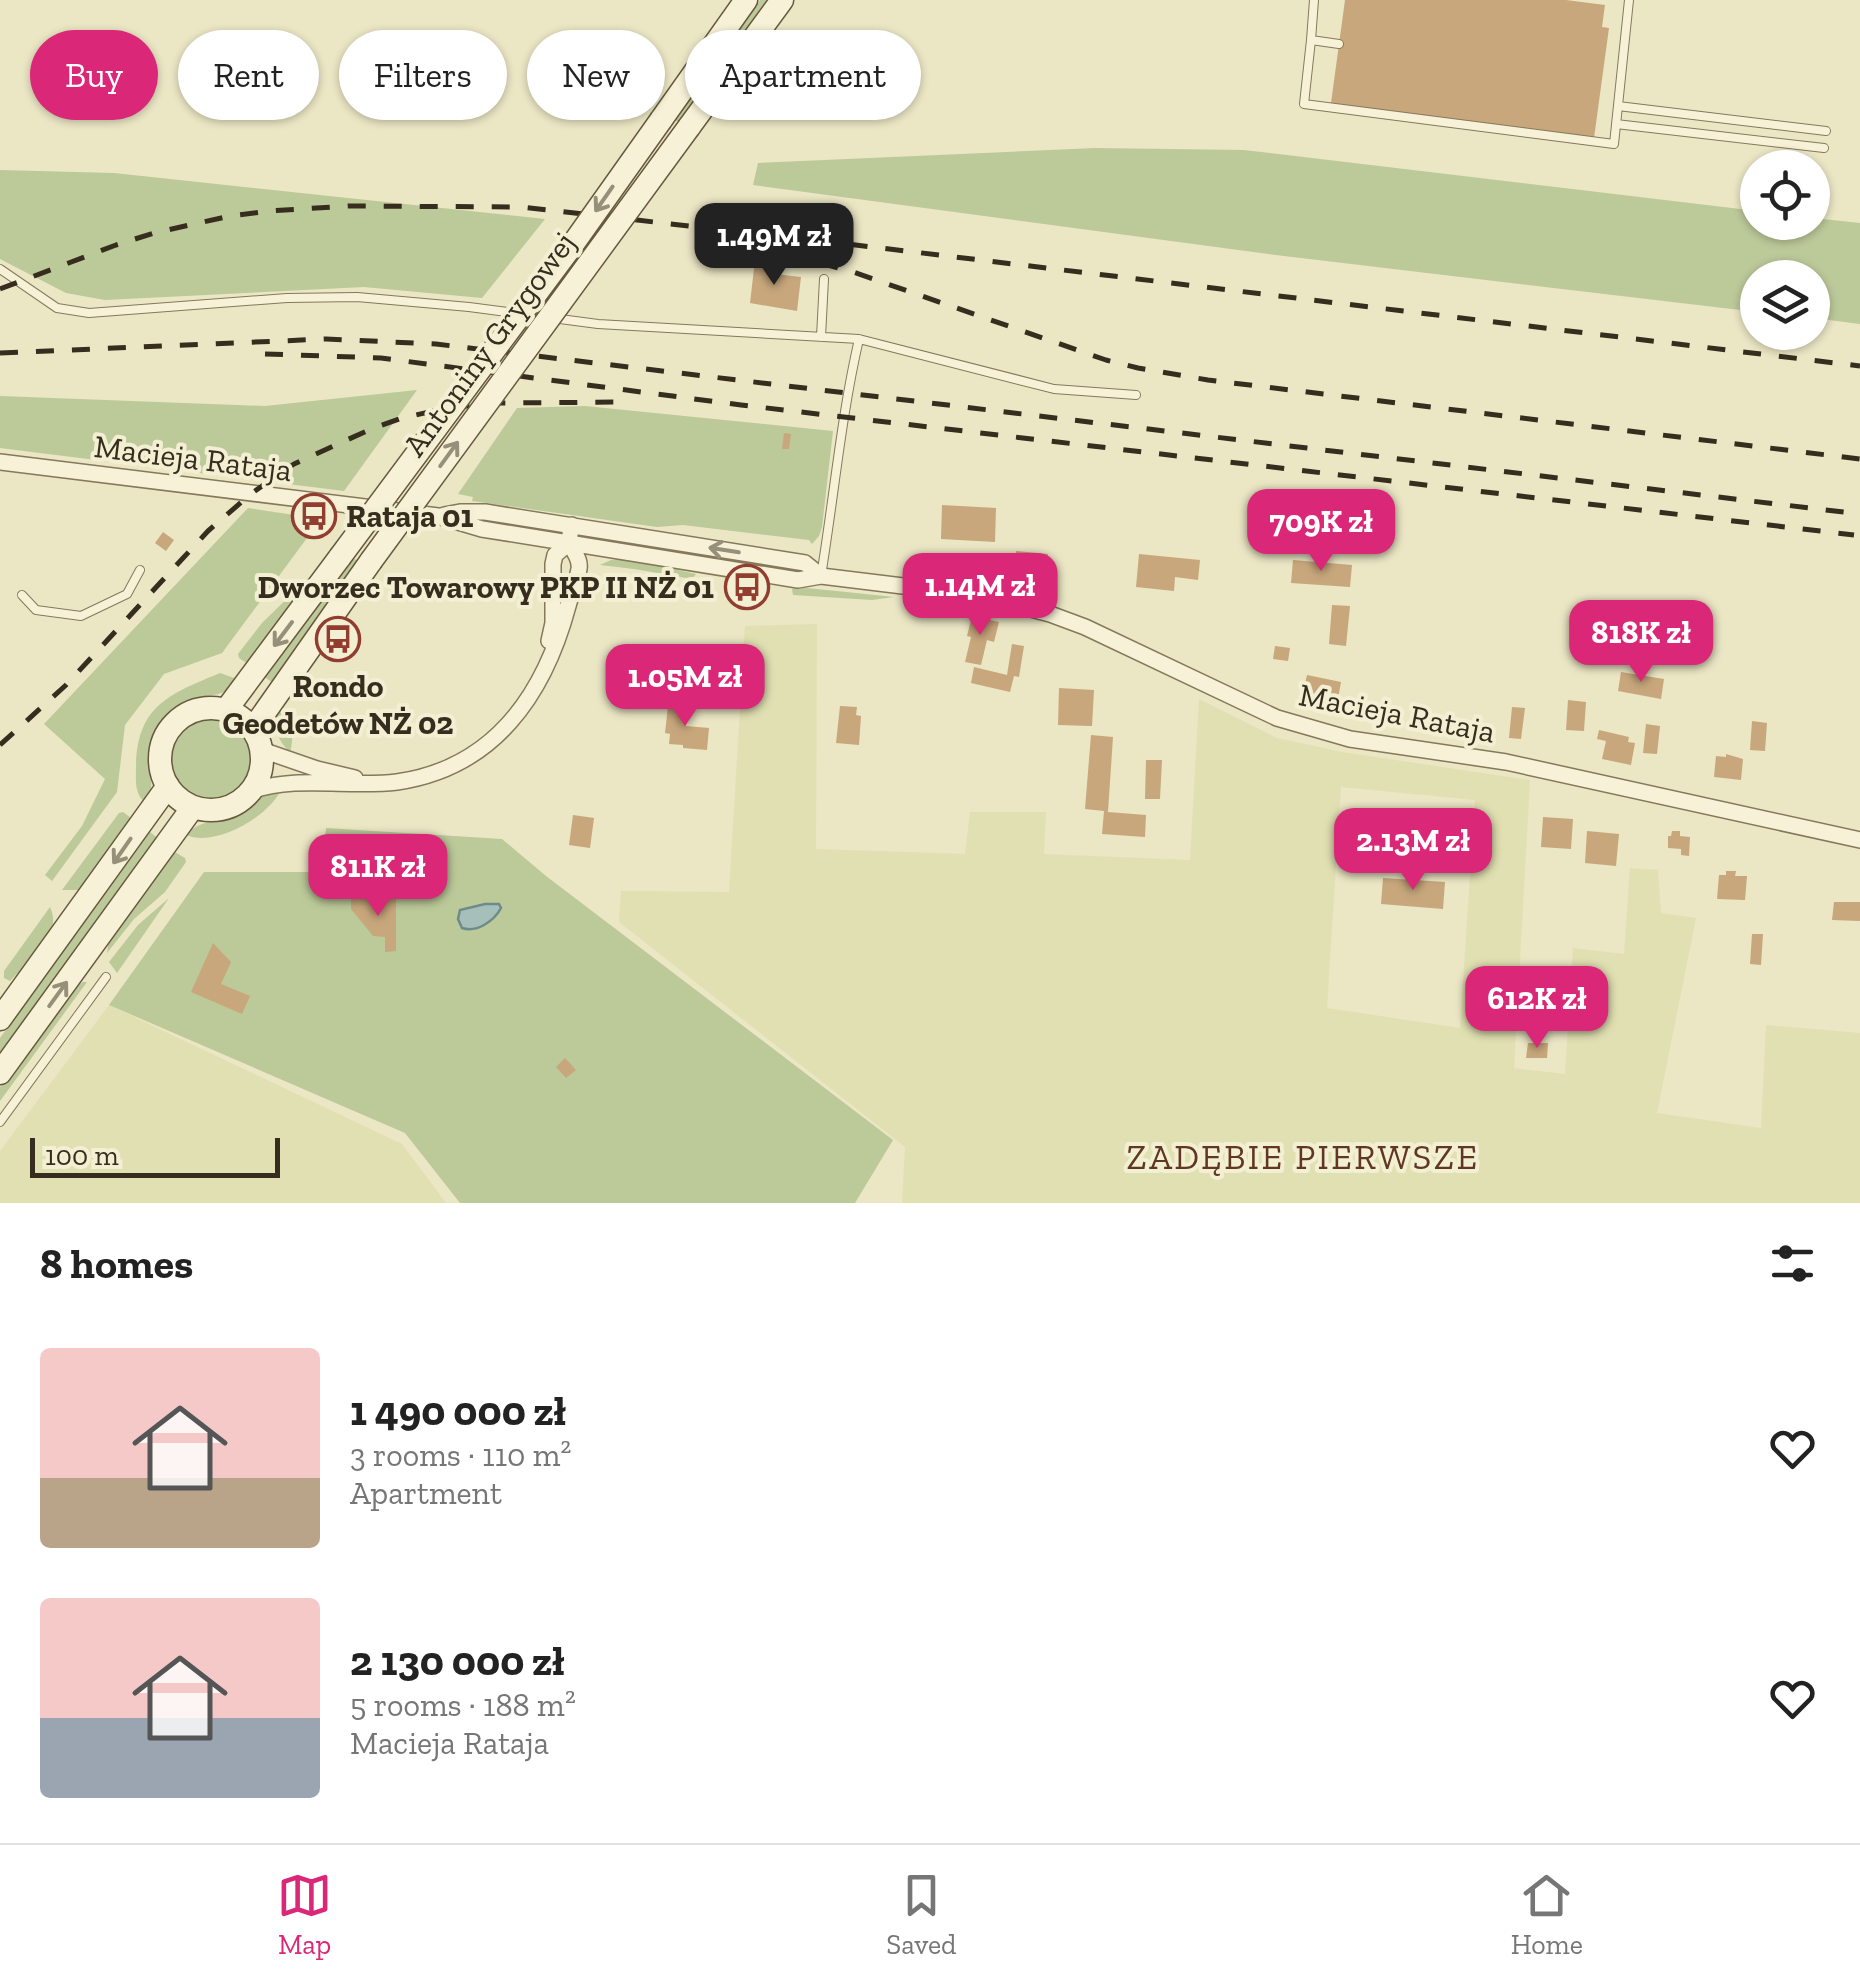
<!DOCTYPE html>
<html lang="en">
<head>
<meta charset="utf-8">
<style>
	body { margin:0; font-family:"Zilla Slab",serif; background:#f6f6f6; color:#222; height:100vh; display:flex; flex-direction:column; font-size:38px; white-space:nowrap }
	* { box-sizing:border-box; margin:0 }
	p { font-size:32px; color:#767676 }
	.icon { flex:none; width:55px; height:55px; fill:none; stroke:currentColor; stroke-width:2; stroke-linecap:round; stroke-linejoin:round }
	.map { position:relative; height:1203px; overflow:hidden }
	.panel { display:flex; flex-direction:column; background:#fff; flex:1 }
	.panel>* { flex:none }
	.top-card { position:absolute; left:30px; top:30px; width:1000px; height:90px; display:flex; gap:20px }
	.controls { position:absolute; left:1740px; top:150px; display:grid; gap:20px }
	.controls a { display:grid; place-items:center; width:90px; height:90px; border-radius:50%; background:#fff; box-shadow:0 2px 8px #0004; font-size:50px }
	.scale { position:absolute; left:30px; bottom:25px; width:250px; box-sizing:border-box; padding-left:10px; border:5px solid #362d1f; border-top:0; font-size:28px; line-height:35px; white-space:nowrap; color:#362d1f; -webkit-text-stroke:8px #f3efd3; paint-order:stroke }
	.price { position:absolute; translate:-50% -85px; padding:0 22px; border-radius:20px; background:#db2777; color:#fff; font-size:32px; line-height:65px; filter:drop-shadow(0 2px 5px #0008) }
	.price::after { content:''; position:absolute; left:50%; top:60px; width:30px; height:22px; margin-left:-15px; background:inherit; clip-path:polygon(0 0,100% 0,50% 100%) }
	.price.current { background:#222; color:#fff }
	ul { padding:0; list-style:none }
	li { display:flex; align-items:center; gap:30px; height:250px; padding:0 40px }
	li span { display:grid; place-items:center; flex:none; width:280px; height:200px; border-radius:10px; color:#555 }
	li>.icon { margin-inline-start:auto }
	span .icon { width:120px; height:120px; fill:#fffc; stroke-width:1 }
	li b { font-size:42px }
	h2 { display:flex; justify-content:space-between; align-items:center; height:120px; padding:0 40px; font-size:42px }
	.tag { padding:0 35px; border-radius:45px; background:#fff; box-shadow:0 2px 8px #0004; font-size:35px; line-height:90px }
	.tag.current { background:#db2777; color:#fff }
	.menu { display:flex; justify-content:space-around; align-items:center; height:140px; border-top:2px solid #e0e0e0; background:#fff; font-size:28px; color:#767676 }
	.menu a { display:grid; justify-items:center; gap:5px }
	.menu .current { color:#db2777 }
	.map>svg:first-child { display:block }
</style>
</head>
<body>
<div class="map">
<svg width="1860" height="1203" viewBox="0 0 1860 1203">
	<rect width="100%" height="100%" fill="#ebe6c4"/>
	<path fill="#e1e0b2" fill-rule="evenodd" d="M817,624L816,849L965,854L970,812H1046L1044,854L1190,860L1199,699L1277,738L1342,752L1530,780L1514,1068L1565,1074L1573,948L1624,954L1630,868L1658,870L1661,913L1696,918L1657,1113L1761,1128L1766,1025L1860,1033V1203H902L905,1147L619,922L621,891L729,892L745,626ZM1341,787L1475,800L1460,1028L1327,1008Z
		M109,1005L402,1144L446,1203H0V1151Z"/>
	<path fill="#bcc999" d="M760,0H769L682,121H671Z
		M1095,148L1244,150L1757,211L1758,222H1812L1813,218L1860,223V324L1813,318L1812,278H1758L1757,312L1284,256L753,185L758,163Z
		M0,170L114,173L545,219L482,298L364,287L105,300L66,293L0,259Z
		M417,390L344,491L0,448V396L265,406Z
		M585,406L833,431L822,527L819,536L812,544L809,540L683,525L657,527L472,501L473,497L458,494L517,408Z
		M248,508L321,519L222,653L164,674L125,725L117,792L52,881L45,875L82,826L105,779L44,724Z
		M350,559L362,560L273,683L263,676Z
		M626,559L696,574L692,579L634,569L600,565L611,560Z
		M302,584L305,586L248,664L239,658L238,654L262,623Z
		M807,588L894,597L872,600L793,595L792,589Z
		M220,673L237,679C234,682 229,689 226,691C219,695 210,695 203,697C184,699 167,709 157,726C140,755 160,779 146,804C134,793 136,782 136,767C137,705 170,694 220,673Z
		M278,710C291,722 295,735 290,752C277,741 274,727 278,710Z
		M172 759a39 39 0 1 1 78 0a39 39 0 1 1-78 0Z
		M282,788C270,816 216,848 186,835C201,818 220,823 239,814C255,806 264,791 282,788Z
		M123,812L135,821L84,887L79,890H62L119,813Z
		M326,828L502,839L546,876L893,1140L855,1203H460L405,1133L109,1005L204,872H322Z
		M150,832L159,839L0,1056V1038Z
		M173,851L185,858L186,862L165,892L134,919L107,953L109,939Z
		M169,898L117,973L109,962L138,925Z
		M50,907C64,937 28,961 10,981L4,978V971Z
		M83,982H87L0,1101V1087L70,990Z"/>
	<path fill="#a6bfbb" stroke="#6d8c89" stroke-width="2.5" d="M485,904H499L501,908C494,921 477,933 462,928L458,919L460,910Z"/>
	<path fill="#c8a77c" d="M1345,0H1566L1605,5L1602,27L1609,28L1594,138L1331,103Z
		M755,260L776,263L775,274L801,277L797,311L750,303Z
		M784,433L791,434L789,449H782Z
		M942,505L996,508L995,542L941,539Z
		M163,532L174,540L166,551L155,543Z
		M1016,551L1048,554L1046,577L1014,574Z
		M1139,554L1200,560L1198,580L1175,577L1174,591L1136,587Z
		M1293,560L1352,565L1350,587L1291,583Z
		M1332,605L1350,606L1346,646L1329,644Z
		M972,616L999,622L994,642L987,640L981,665L965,662L971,637L967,636Z
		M1012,644L1024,646L1019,677L1014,676L1010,692L971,683L974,667L1007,675Z
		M1275,646L1290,648L1288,661L1273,659Z
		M1621,672L1664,679L1661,699L1618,691Z
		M1307,675L1341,682L1337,704L1302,697Z
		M1059,688L1094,690L1092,726L1058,725Z
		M1568,700L1586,702L1584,731L1566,730Z
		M673,701L683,703L688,708L686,726L709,728L707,750L683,748V745L669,744L670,734L665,733L668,706Z
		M840,706L857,707L856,715L861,716L859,745L836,743Z
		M1512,707L1525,708L1521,739L1509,738Z
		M1752,721L1767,723L1765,751L1750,750Z
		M1646,724L1660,726L1657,754L1643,753Z
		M1599,730L1629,737L1628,742L1635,743L1631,765L1602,759L1606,741L1597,739Z
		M1091,735L1113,737L1108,812L1146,815L1145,837L1102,834L1104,811L1085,809Z
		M1726,754L1743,759L1741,780L1714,777L1716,756L1726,757Z
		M1146,760H1162L1160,799H1145Z
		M573,815L594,818L590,848L569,845Z
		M1543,817L1573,819L1571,849L1541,847Z
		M1430,823L1457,824L1456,859L1429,857Z
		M1361,825L1385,827L1382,865L1358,863Z
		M1587,831L1619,834L1616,866L1585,863Z
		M1672,831H1680V836L1690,837L1689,856L1681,855V849L1668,848V836H1671Z
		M1726,871H1736L1735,876H1747L1745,900L1717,899L1719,875H1726Z
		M1383,878L1445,882L1443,909L1381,904Z
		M351,899H396V951L385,952V937L373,936L351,909Z
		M1834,902H1860V921L1832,920Z
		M1752,934H1763L1761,965L1750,964Z
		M213,943L231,962L221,984L250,996L242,1014L191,992Z
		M1528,996L1543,997L1542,1007H1533V1011L1528,1010Z
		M1528,1043H1548L1547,1058H1526Z
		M565,1058L576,1070L566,1078L556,1067Z"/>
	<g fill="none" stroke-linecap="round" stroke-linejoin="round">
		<defs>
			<path id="lane" d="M1314,0L1311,40L1339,44
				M1311,40L1304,104L1614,144L1629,0
				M1618,106L1826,131
				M1616,124L1824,148
				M0,269L57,308L89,313L287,298L357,297L469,307L598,324L859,339
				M821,337L824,279
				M821,576C834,497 841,417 859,339L1054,389L1136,395
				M22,595L36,610L81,616L127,594L140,570
				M0,1122L106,977"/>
			<path id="street" d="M0,462L438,516L482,529L798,580L821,576L911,587L988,598L1050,614L1085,627L1277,718L1350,739L1506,762L1860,840
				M444,515L460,512H485L805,563L821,576
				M549,641L553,623V564L555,555L570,542
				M262,750L317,769L355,778
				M251,791C298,775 348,788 397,782C494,768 544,695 568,606C571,594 577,581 579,569C581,557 571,551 570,541C569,535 571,530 572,525"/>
			<path id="secondary" d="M661,120L746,0
				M689,127L782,0
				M160 759a51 51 0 1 1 102 0a51 51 0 1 1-102 0Z
				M226,710L340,557
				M253,729L371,561
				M0,1019L168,786
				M0,1073L193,807"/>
		</defs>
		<use href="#lane" stroke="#85785b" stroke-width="10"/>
		<use href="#street" stroke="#85785b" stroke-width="18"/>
		<use href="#secondary" stroke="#67593f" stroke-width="25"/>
		<use href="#lane" stroke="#f7f2d7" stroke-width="8"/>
		<use href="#street" stroke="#f7f2d7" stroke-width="15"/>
		<use href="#secondary" stroke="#f7f2d7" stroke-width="22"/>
		<path stroke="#362d1f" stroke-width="5" stroke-dasharray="18 18" stroke-linecap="butt" d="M751,244L853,272L1106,360L1138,368L1208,380L1860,459
			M0,289L116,245L154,233L230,216L269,211L348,206L522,207L839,243L1860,366
			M0,353L326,339L436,344L1860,514
			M265,354L381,358L741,405L1854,535
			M0,745L66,685L208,531L252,493L294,464L371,429L399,419L446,408L496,403L627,402"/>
		<defs>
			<path id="secondary-bridge" d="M340,557L573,244L661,120
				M371,561L689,127"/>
		</defs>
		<use href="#secondary-bridge" stroke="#67593f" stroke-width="25" stroke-linecap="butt"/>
		<use href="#secondary-bridge" stroke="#f7f2d7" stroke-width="22"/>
	</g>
	<defs><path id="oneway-shaft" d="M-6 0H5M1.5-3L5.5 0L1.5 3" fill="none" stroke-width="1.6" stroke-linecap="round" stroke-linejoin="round" transform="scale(2.5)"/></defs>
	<g stroke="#96907b">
		<use href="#oneway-shaft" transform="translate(604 199) rotate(125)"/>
		<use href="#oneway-shaft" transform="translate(449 454) rotate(-54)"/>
		<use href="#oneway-shaft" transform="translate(724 550) rotate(-171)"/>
		<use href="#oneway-shaft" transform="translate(283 634) rotate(127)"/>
		<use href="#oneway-shaft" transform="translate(122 851) rotate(125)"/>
		<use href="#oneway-shaft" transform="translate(58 994) rotate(-54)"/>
	</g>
	<defs>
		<symbol id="bus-ring" viewBox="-11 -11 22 22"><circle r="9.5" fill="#f3efd3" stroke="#913d2f" stroke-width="1.5"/><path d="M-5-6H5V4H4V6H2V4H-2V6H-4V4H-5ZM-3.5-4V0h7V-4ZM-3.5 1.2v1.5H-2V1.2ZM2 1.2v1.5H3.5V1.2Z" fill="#913d2f"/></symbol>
	</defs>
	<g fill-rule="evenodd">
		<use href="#bus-ring" x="289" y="491" width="50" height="50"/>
		<use href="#bus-ring" x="722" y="562" width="50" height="50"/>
		<use href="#bus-ring" x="313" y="614" width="50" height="50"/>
	</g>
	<g text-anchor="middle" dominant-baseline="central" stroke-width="8" stroke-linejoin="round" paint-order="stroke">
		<g font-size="32" fill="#362d1f" stroke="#f3efd3">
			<text transform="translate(489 344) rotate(-54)">Antoniny Grygowej</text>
			<text transform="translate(193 458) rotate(7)">Macieja Rataja</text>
			<text transform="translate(1397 713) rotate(11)">Macieja Rataja</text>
		</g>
		<g font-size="32" font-weight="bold" fill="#362d1f" stroke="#f3efd3" text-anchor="start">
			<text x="346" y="516">Rataja 01</text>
			<text x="714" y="587" text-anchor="end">Dworzec Towarowy PKP II NŻ 01</text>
			<text x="338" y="686" text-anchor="middle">Rondo<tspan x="338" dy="37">Geodetów NŻ 02</tspan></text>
		</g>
		<g font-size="35" letter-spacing="2.5" fill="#603720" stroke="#f3efd3">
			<text x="1303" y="1157">ZADĘBIE PIERWSZE</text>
		</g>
	</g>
</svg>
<div class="controls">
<a><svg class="icon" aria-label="locate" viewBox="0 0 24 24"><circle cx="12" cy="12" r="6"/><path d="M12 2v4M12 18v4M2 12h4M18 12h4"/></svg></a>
<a><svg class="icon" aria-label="layers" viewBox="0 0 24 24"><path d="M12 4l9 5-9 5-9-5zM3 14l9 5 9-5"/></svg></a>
</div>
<div class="scale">100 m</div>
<b class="price current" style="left:774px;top:288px">1.49M zł</b>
<b class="price" style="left:1321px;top:574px">709K zł</b>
<b class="price" style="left:980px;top:638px">1.14M zł</b>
<b class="price" style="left:1641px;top:685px">818K zł</b>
<b class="price" style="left:685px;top:729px">1.05M zł</b>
<b class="price" style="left:1413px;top:893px">2.13M zł</b>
<b class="price" style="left:378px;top:919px">811K zł</b>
<b class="price" style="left:1537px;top:1051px">612K zł</b>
<div class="top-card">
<a class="tag current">Buy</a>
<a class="tag">Rent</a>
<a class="tag">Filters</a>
<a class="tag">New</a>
<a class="tag">Apartment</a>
</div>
</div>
<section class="panel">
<h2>8 homes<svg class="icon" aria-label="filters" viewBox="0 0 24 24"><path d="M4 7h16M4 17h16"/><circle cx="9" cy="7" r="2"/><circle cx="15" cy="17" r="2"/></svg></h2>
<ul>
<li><span style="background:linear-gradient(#f6c9c9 65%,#b9a48a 0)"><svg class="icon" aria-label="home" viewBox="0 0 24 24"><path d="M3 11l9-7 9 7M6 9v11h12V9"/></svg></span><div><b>1 490 000 zł</b><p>3 rooms · 110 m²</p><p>Apartment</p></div><svg class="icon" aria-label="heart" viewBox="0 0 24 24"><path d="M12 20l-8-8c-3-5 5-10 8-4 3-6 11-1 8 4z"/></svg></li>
<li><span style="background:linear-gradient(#f6c9c9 60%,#9aa5b1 0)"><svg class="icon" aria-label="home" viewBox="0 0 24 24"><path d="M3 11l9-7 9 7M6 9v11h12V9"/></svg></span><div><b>2 130 000 zł</b><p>5 rooms · 188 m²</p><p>Macieja Rataja</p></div><svg class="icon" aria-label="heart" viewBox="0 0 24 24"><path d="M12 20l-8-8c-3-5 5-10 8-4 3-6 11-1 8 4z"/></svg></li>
</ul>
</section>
<nav class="menu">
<a class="current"><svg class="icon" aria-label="map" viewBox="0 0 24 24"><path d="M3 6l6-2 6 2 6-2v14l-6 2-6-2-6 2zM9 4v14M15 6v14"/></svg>Map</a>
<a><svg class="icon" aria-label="saved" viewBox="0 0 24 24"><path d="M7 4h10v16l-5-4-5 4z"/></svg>Saved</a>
<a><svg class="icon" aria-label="home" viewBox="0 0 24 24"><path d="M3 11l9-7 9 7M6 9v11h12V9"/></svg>Home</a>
</nav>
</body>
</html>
